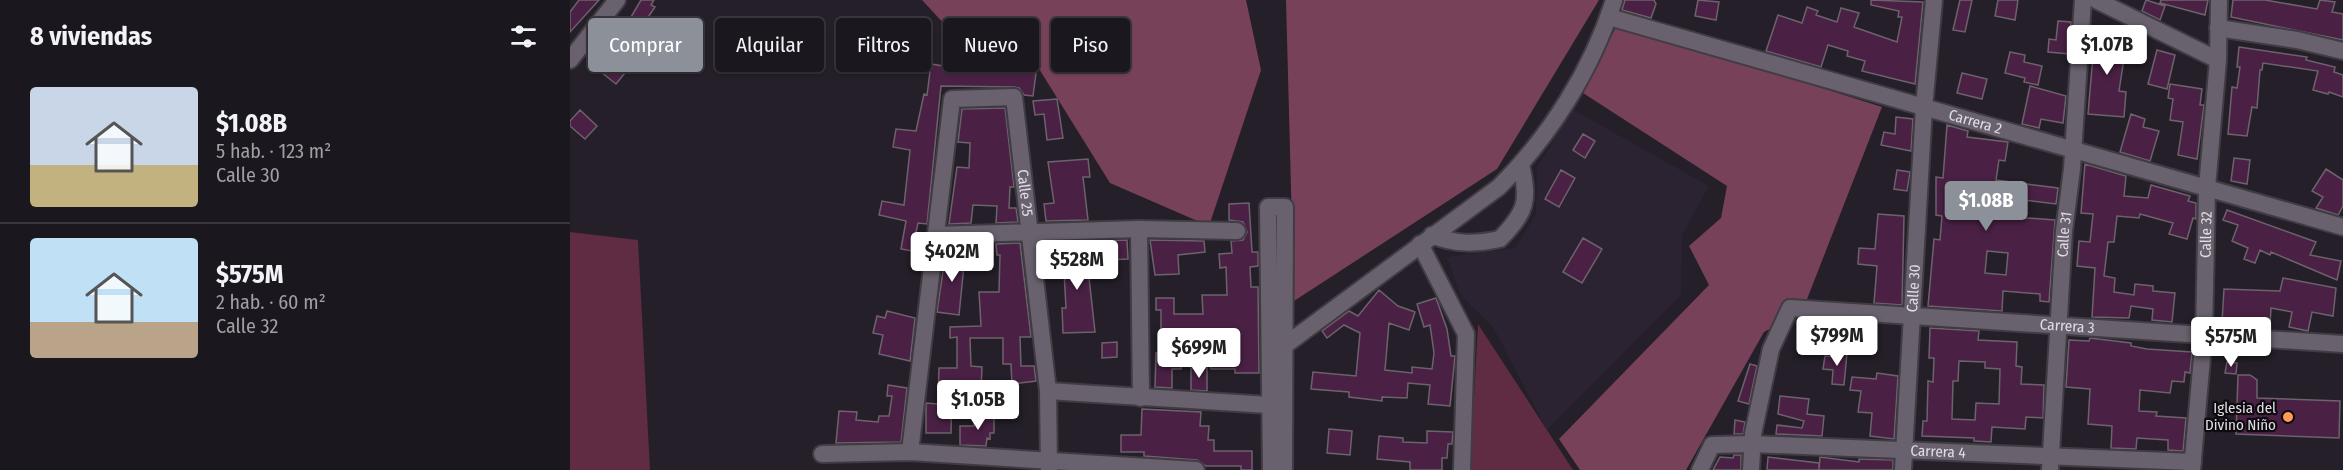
<!DOCTYPE html>
<html lang="es">
<head>
<meta charset="utf-8">
<style>
	body { margin:0; font-family:"Fira Sans Condensed",sans-serif; background:#28242b; color:#f1f3f6; height:100vh; display:flex; flex-direction:column; font-size:22px; white-space:nowrap }
	* { box-sizing:border-box; margin:0 }
	p { font-size:20px; color:#a09fa4 }
	.icon { flex:none; width:33px; height:33px; fill:none; stroke:currentColor; stroke-width:2; stroke-linecap:round; stroke-linejoin:round }
	.map { position:relative; flex:1; overflow:hidden }
	.details { display:flex; flex-direction:column; background:#1b171e; width:570px }
	.details>* { flex:none }
	.top-card { position:absolute; left:18px; top:18px; width:570px; height:54px; display:flex; gap:12px }
	.price { position:absolute; translate:-50% -51px; padding:0 14px; border-radius:6px; background:#fff; color:#222; font-size:20px; line-height:39px; filter:drop-shadow(0 2px 3px #0008) }
	.price::after { content:''; position:absolute; left:50%; top:36px; width:18px; height:14px; margin-left:-9px; background:inherit; clip-path:polygon(0 0,100% 0,50% 100%) }
	.price.active { background:#8c9099; color:#fff }
	ul { padding:0; list-style:none }
	li { display:flex; align-items:center; gap:18px; height:150px; padding:0 30px }
	li+li { border-top:2px solid #39363c }
	li span { display:grid; place-items:center; flex:none; width:168px; height:120px; border-radius:6px; color:#555 }
	li>.icon { margin-inline-start:auto }
	span .icon { width:72px; height:72px; fill:#fffc; stroke-width:1 }
	li b { font-size:26px }
	h2 { display:flex; justify-content:space-between; align-items:center; height:72px; padding:0 30px; font-size:26px }
	.chip { padding:0 21px; border-radius:6px; background:#1b171e; box-shadow:0 2px 4px #0004,0 0 0 2px #39363c; font-size:21px; line-height:54px }
	.chip.active { background:#8c9099; color:#fff }
	main { display:flex; flex:1; min-height:0 }
	.map>svg:first-child { display:block }
</style>
</head>
<body>
<main>
<section class="details">
<h2>8 viviendas<svg class="icon" aria-label="filters" viewBox="0 0 24 24"><path d="M4 7h16M4 17h16"/><circle cx="9" cy="7" r="2"/><circle cx="15" cy="17" r="2"/></svg></h2>
<ul>
<li><span style="background:linear-gradient(#c9d6e8 65%,#c2b280 0)"><svg class="icon" aria-label="home" viewBox="0 0 24 24"><path d="M3 11l9-7 9 7M6 9v11h12V9"/></svg></span><div><b>$1.08B</b><p>5 hab. · 123 m²</p><p>Calle 30</p></div></li>
<li><span style="background:linear-gradient(#bfe0f5 70%,#b9a48a 0)"><svg class="icon" aria-label="home" viewBox="0 0 24 24"><path d="M3 11l9-7 9 7M6 9v11h12V9"/></svg></span><div><b>$575M</b><p>2 hab. · 60 m²</p><p>Calle 32</p></div></li>
</ul>
</section>
<div class="map">
<svg width="1773" height="470" viewBox="0 0 1773 470">
	<rect width="100%" height="100%" fill="#241f28"/>
	<path fill="#2c2332" d="M1002,109L1139,186L1112,235L1111,295L977,430L923,327L890,295L877,257L945,248L966,214L967,168Z"/>
	<path fill="#5f2c44" d="M0,232L68,240L80,470H0Z
		M908,324L1003,470H900Z"/>
	<path fill="#78415a" d="M352,0H676L691,70L639,226L540,183L466,64L401,53Z
		M716,0H1029L927,169L724,301Z
		M1048,23L1312,107L1232,312L1194,332L1116,470H1010L989,439L1139,285L1119,246L1151,218L1157,186L1013,93Z"/>
	<path fill="#4a2145" stroke="#6d626b" stroke-width="1.5" fill-rule="evenodd" d="M9,0H29L0,32V12Z
		M71,0H84L81,5L85,7L57,48L61,51L52,61L38,49L51,34Z
		M1055,0H1084L1086,4L1081,18L1052,10Z
		M1128,0L1149,2L1146,20L1125,16Z
		M1301,0L1353,2L1345,84L1292,71L1295,61L1277,56L1278,51L1258,45L1251,67L1196,51L1208,15L1232,23L1237,7L1248,11L1246,15L1267,22L1271,8L1289,13L1284,27L1327,42L1332,17H1328L1329,11L1301,5Z
		M1390,0H1402L1395,32L1383,30Z
		M1428,0H1448L1445,20L1425,16Z
		M1576,0L1595,6L1590,20L1572,11Z
		M1591,0H1638L1635,15L1590,3Z
		M1663,0H1695L1747,9L1750,0L1765,2L1762,12L1773,14V40L1661,17Z
		M1488,21L1501,22L1499,54L1478,52L1479,39L1486,40Z
		M1525,32L1557,39L1549,91L1556,92L1554,117L1518,114Z
		M1669,47L1737,57L1736,60L1765,67L1764,72L1773,75V97L1759,92L1758,94L1743,90L1748,71L1693,63L1692,70H1690L1687,108L1682,107L1677,136L1658,134L1662,87L1667,88L1670,67H1667Z
		M1587,50L1605,55L1597,89L1578,84Z
		M1440,52L1455,55L1454,62L1472,66L1468,85L1454,82L1455,78L1435,73Z
		M45,56L59,68L46,84L31,72Z
		M361,64L410,72L411,66L454,69L453,71L466,73L463,96L454,95L449,88L444,87L371,86L357,224L348,223L342,251L331,249L336,221L309,215L312,201L334,205L340,150L323,147L326,129L346,131L354,94L357,95Z
		M1392,73L1417,79L1412,99L1387,93Z
		M1600,84L1632,89L1630,105H1634L1627,159L1608,155L1613,122L1600,120L1603,99L1598,98Z
		M1460,86L1496,96L1493,123L1471,119L1469,128L1452,124Z
		M487,99L493,138L477,140L474,114L465,115L463,101Z
		M435,108L444,187H440L439,208H446L448,222L426,223L427,206L403,205L401,223L379,224L387,167L399,168L400,143L388,142L392,109Z
		M10,110L27,126L15,139L0,126V121Z
		M1561,114L1575,119L1573,127L1589,131L1580,161L1550,152Z
		M1326,117L1343,119L1341,151L1311,145L1314,132L1325,134Z
		M1377,125L1398,131L1397,137L1438,142L1435,161L1429,160L1426,180L1488,188L1486,204L1403,194L1402,214L1485,220L1479,302L1470,301V294L1433,291L1432,311L1358,306L1364,239L1370,240L1372,216L1366,215V177L1373,178ZM1417,251L1438,253L1436,275L1415,273Z
		M1013,134L1025,141L1015,158L1003,150Z
		M1664,158L1680,160L1677,184L1661,181Z
		M518,159L520,177H513L518,220L476,221L474,204L484,203L478,162Z
		M1515,164L1556,176L1554,196L1578,198L1581,185L1620,196L1618,201L1626,203V219L1623,218L1617,239L1599,234L1603,223L1570,214L1569,218L1547,216L1544,242H1538L1534,276L1545,278L1544,292L1564,295L1565,284L1583,286V291L1605,293L1602,322L1582,320L1583,309L1561,306L1559,318L1522,317L1525,268L1507,266L1509,241L1520,242L1523,214L1511,213Z
		M1756,169L1773,180V206L1768,215L1746,208L1753,197L1742,191Z
		M991,170L1005,178L989,207L975,199Z
		M1327,170L1340,172L1337,191L1324,189Z
		M679,203L682,252H688V266L680,267L681,287H688L689,373H665V369H641L640,347L611,346V369H602V388L585,387L586,353H589V332H591V310H586V298H604V314H633L632,295H657L656,267L650,268L649,254L662,253L661,241L673,240L677,232L673,222L659,220V204Z
		M1657,210L1746,242L1740,255L1771,261L1767,280L1701,252L1700,255L1690,250L1685,263L1674,259L1678,248L1662,241L1668,225L1653,220Z
		M1308,214L1334,216L1332,305L1304,303L1307,266L1288,264L1289,248L1305,249Z
		M1013,238L1032,249L1012,283L993,272Z
		M557,240L558,259L535,260L534,241Z
		M580,240L634,241L635,252L608,255L609,274L585,275Z
		M515,241L525,332L493,333L492,308H496L493,253H497L496,242Z
		M450,243L461,337H450L451,366H464L466,381L442,384L441,364H433V338H400L401,366L412,367L411,390H382L381,433H356V403L368,404L369,368H387V337L380,338V327L411,326L409,292H429L430,255H427L426,244Z
		M384,245H396L389,315L367,312L374,264L384,265Z
		M1713,278L1766,288L1763,316L1742,312L1738,331L1719,327L1722,312L1701,308L1700,326L1652,322L1654,289L1710,291Z
		M809,290L828,306L845,312L839,330L819,323L815,370L842,373V367L862,369L864,353L860,325L854,327L847,304L866,298L877,329L881,356H885L880,406L858,404L860,385L838,383L837,398L812,397V401L779,397V392L741,389L743,372L786,376L790,333L774,325L757,338L752,331L779,311L788,316Z
		M317,311L345,318L340,361L309,354L313,335L303,333L307,316L315,318Z
		M1360,328L1409,331L1408,340L1447,342L1446,366L1452,367L1451,384L1474,385L1473,418L1456,417L1455,429L1422,427L1421,442L1404,441V438L1352,436L1353,421H1357L1358,381L1363,382L1364,358H1359ZM1389,361L1415,362V368L1430,369L1429,404L1406,403L1405,420L1382,419L1383,381H1388Z
		M1280,329L1304,331L1302,354L1277,352Z
		M1520,338L1561,343V346L1577,349L1622,352L1620,373L1615,372L1614,382L1602,381L1600,393L1570,390L1569,411L1587,412L1586,416L1616,418L1613,451L1598,450V440L1567,438L1566,449L1541,448L1542,426L1518,424L1520,389L1496,387L1499,340L1519,341Z
		M547,342V357L532,358V343Z
		M1266,352L1277,353L1274,385L1262,384L1263,370L1253,369L1255,356L1266,357Z
		M1657,362L1667,363L1666,374L1655,373Z
		M1180,364L1187,366L1179,404L1168,401Z
		M621,368H637V391L621,390Z
		M1307,373L1328,376L1324,439L1300,436L1302,413L1288,412L1291,391L1280,390L1282,377L1306,379Z
		M1668,375H1680L1687,380V398L1770,401L1769,438L1666,434Z
		M318,385L337,388L331,442L266,443L269,411L287,412L286,420L308,422L309,416H319L322,396H317Z
		M1210,396L1239,399L1237,414L1254,416L1252,436L1206,434L1207,425L1232,428L1234,421L1208,414Z
		M572,409L631,412L630,426H639L638,440H644V451H682V470H671V466H636L627,460L574,456V452H551V435H571Z
		M410,413H424V433H420V439L417,438L416,446L390,445V426H404L405,416L410,417Z
		M1165,420L1175,422L1173,434H1164Z
		M759,429L782,431L780,455L757,453Z
		M857,431L883,432L882,444H878L877,458H872V470H840V462L807,459L809,436L833,438V442L857,443Z
		M1164,455H1171V470H1143L1150,457L1163,458Z
		M1198,457L1249,463V470H1197Z
		M1250,457L1289,462V459L1323,460V470H1249Z"/>
	<g fill="none" stroke-linecap="round" stroke-linejoin="round">
		<defs>
			<g id="minor">
				<path d="M1526,0L1648,60"/>
				<path id="s1" d="M1039,17L1773,227"/>
				<path d="M1648,28L1727,40L1773,51"/>
				<path d="M0,60L47,0"/>
				<path d="M569,229L571,398"/>
				<path d="M366,235L569,229L667,231"/>
				<path d="M862,235C886,245 906,244 930,239C957,211 959,201 951,164"/>
				<path d="M850,244L896,334L892,470"/>
				<path d="M710,349L929,187C980,136 1022,70 1044,0"/>
				<path d="M478,391L699,405"/>
				<path id="s2" d="M340,452L382,99L444,97L478,391L479,470"/>
				<path d="M252,454L340,452L626,470"/>
				<path d="M701,470L698,207H715L714,470"/>
				<path id="s3" d="M1130,470L1142,445L1182,444L1623,462"/>
				<path id="s4" d="M1181,470L1183,434L1201,349L1220,308L1773,344"/>
				<path id="s5" d="M1333,470L1354,107L1364,0"/>
				<path id="s6" d="M1480,470L1494,231L1502,169L1513,0"/>
				<path id="s7" d="M1622,470L1634,335L1637,188L1648,60L1649,0"/>
			</g>
		</defs>
		<use href="#minor" stroke="#403c43" stroke-width="20"/>
		<use href="#minor" stroke="#69626e" stroke-width="16"/>
	</g>
	<circle fill="#ff9b59" stroke="#0c0a0e" stroke-width="2" cx="1718" cy="417" r="6"/>
	<g text-anchor="middle" dominant-baseline="central" stroke-width="4.5" stroke-linejoin="round" paint-order="stroke">
		<g font-size="15" fill="#e0dde3" stroke="#0c0a0e">
			<text stroke="none"><textPath href="#s1" startOffset="381">Carrera 2</textPath></text>
			<text stroke="none"><textPath href="#s2" startOffset="514">Calle 25</textPath></text>
			<text stroke="none"><textPath href="#s6" startOffset="236">Calle 31</textPath></text>
			<text stroke="none"><textPath href="#s7" startOffset="236">Calle 32</textPath></text>
			<text stroke="none"><textPath href="#s5" startOffset="182">Calle 30</textPath></text>
			<text stroke="none"><textPath href="#s4" startOffset="446">Carrera 3</textPath></text>
			<text stroke="none"><textPath href="#s3" startOffset="254">Carrera 4</textPath></text>
		</g>
		<g font-size="15" fill="#e0dde3" stroke="#0c0a0e" text-anchor="end">
			<text x="1706" y="408">Iglesia del<tspan x="1706" dy="17">Divino Niño</tspan></text>
		</g>
	</g>
</svg>
<b class="price" style="left:1537px;top:76px">$1.07B</b>
<b class="price active" style="left:1416px;top:232px">$1.08B</b>
<b class="price" style="left:382px;top:283px">$402M</b>
<b class="price" style="left:507px;top:291px">$528M</b>
<b class="price" style="left:1267px;top:367px">$799M</b>
<b class="price" style="left:1661px;top:368px">$575M</b>
<b class="price" style="left:629px;top:379px">$699M</b>
<b class="price" style="left:408px;top:431px">$1.05B</b>
<div class="top-card">
<a class="chip active">Comprar</a>
<a class="chip">Alquilar</a>
<a class="chip">Filtros</a>
<a class="chip">Nuevo</a>
<a class="chip">Piso</a>
</div>
</div>
</main>
</body>
</html>
